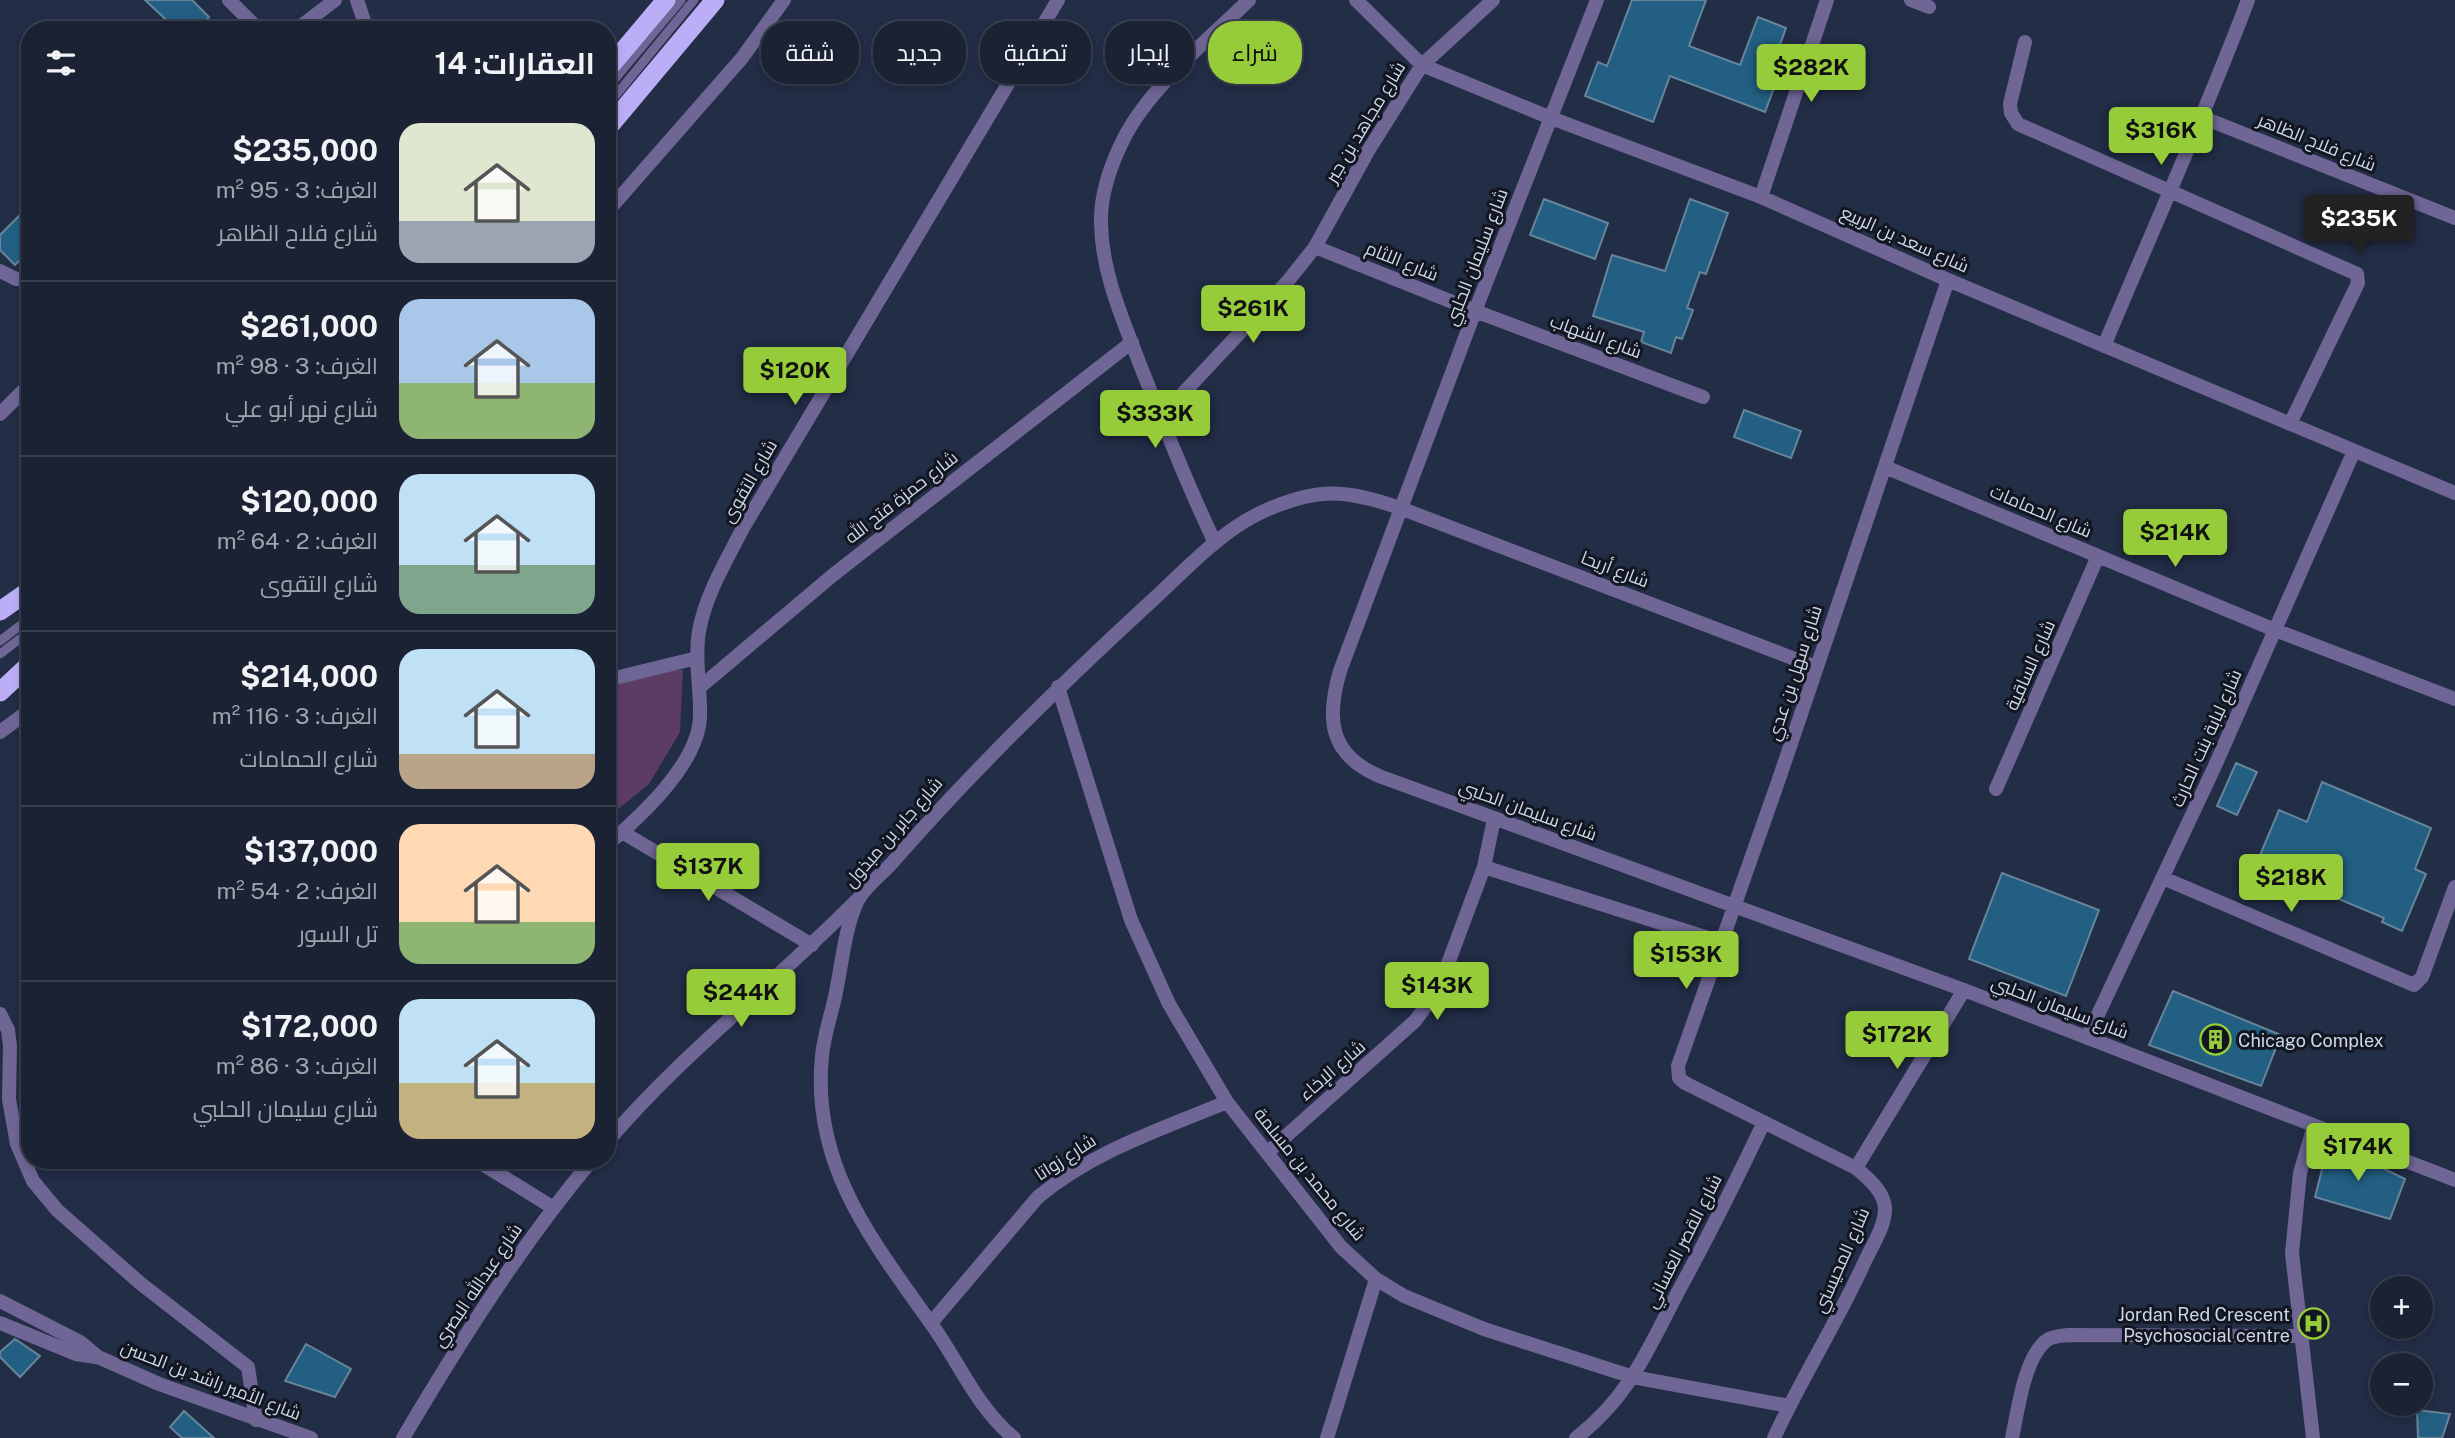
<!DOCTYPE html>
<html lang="ar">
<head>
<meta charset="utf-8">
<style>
	body { margin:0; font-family:"Public Sans",Cairo,sans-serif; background:#272f40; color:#f1f3f6; direction:rtl; height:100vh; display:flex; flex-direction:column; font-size:26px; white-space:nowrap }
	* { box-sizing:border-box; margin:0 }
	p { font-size:23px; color:#9fa4ac }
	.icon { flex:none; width:38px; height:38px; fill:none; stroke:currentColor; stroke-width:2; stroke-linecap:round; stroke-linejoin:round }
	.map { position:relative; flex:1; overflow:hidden; direction:ltr }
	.side { position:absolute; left:21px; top:21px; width:595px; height:1148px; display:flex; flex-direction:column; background:#1a2234; border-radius:28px; box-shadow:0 4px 10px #0003,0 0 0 2px #383f4f; direction:rtl }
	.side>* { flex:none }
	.hud { position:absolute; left:637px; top:21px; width:665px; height:63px; direction:rtl; display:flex; gap:14px }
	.controls { position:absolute; left:2370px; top:1276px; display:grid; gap:14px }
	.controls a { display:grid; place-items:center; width:63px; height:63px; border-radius:50%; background:#1a2234; box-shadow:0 4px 10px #0003,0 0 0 2px #383f4f; font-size:35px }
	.price { position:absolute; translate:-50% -60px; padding:0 16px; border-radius:7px; background:#96cc3a; color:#111; font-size:23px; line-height:46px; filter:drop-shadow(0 2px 4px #0008) }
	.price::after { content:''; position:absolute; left:50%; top:42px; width:21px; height:16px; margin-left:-10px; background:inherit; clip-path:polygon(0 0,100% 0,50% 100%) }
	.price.selected { background:#222; color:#fff }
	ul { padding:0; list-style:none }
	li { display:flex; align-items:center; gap:21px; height:175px; padding:0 21px }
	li+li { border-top:2px solid #383f4f }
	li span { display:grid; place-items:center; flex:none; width:196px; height:140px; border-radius:21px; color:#555 }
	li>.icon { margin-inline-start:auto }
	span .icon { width:84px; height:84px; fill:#fffc; stroke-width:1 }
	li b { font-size:30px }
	h2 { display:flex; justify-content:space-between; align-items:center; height:84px; padding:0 21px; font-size:30px }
	.tag { padding:0 24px; border-radius:28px; background:#1a2234; box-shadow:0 4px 10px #0003,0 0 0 2px #383f4f; font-size:24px; line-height:63px }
	.tag.selected { background:#96cc3a; color:#111 }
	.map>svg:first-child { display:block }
</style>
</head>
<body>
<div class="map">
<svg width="2455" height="1438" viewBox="0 0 2455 1438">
	<rect width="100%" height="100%" fill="#222d46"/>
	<path fill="#5c3c64" d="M659,669L683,670L680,732L649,784L607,818V679Z"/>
	<path fill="#225f82" stroke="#66859a" stroke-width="2" d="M145,0H192L209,17L197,30H177Z
		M1632,0H1706L1689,46L1740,65L1758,17L1786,28L1768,77L1777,80L1765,112L1670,76L1653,122L1585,96L1598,62L1607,66Z
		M1544,199L1608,223L1595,259L1530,235Z
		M1690,199L1728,213L1706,274L1700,272L1687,308L1693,310L1682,339L1676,337L1671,353L1641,342L1644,332L1593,316L1612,255L1665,271Z
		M30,205V250L15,265L0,250V235Z
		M1744,410L1801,431L1791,458L1734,437Z
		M2236,763L2257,772L2237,815L2217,806Z
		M2322,782L2431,828L2415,869L2426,874L2402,931L2382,922L2384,918L2275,872L2273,875L2255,867L2279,810L2307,822Z
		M2002,873L2099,910L2066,996L1969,959Z
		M2173,991L2281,1035L2261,1086L2149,1045Z
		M2329,1142L2405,1179L2390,1219L2315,1197Z
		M15,1339L40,1356L20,1377L0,1357V1352Z
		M306,1344L351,1369L335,1397L285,1381Z
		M2417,1410L2450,1414L2442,1438H2418Z
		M184,1411L214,1438H182L170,1427Z"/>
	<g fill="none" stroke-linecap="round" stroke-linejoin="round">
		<path stroke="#6f6696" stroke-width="9" d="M607,88L681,0
			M607,106L694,0
			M0,641L30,618
			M0,654L30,631"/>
		<path stroke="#6f6696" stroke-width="14" d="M229,0L259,30
			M357,0L367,30
			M1356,0L1422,65L1551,118L1761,197L1948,280L2455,493
			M1597,0L1475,311L1340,671C1326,719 1329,754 1379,776L1964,990L2455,1180
			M1911,0L1929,7
			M296,30L335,0
			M2025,42L2010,104L2011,113L2018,124L2357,274L2358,283L2290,424
			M2204,118L2455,218
			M1761,197L1827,0
			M1315,247L1475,311L1703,397
			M0,271L16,279L30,278
			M2104,346C2152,231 2204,117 2248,0
			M0,414L30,384
			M1161,417L1288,281L1315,247L1368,151L1422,65L1493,0
			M1885,467L2275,630L2455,699
			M1215,543C1187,484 1163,423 1139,362C1122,317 1102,273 1101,224C1100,195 1111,164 1124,138C1150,87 1208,40 1249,0
			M607,680L697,658
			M1058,687L1131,920L1169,1004L1227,1102L1341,1247L1376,1279L1404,1296L1484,1329L1633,1377L1789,1406
			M699,688L833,575L1132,342
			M1996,789L2098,556
			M622,832L812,945
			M607,845C641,816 698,764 700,717C701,689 694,660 699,631C706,594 726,561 743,528L1058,0
			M1484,867L1721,942
			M2163,878L2414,985L2422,977L2455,887
			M0,1014L8,1030L10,1046L9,1099L17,1144L33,1181L57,1210L140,1283L248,1367L256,1420
			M2087,1038L2214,768L2354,451
			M607,1142C683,1053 775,983 857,900
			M1267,1153L1415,1021L1431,999L1449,961L1484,867L1494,819
			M476,1160L552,1207
			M1856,1168L1964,990
			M931,1323L1038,1197C1094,1151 1161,1129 1227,1102
			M403,1438C460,1342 520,1246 592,1160
			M1014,1438C976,1407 958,1360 930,1322C871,1239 811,1164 822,1056C824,1034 832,1013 836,992C842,963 845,928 857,902C863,888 881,875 892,863C971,772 1056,689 1145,607C1181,575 1217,533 1262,512C1317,487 1344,489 1400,508L1816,667
			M1327,1438L1376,1279
			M1576,1438C1630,1396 1648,1349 1679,1290C1709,1235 1737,1179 1764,1122
			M1774,1438C1802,1377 1838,1321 1865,1261C1872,1246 1884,1228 1885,1211C1886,1193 1869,1179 1856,1168L1685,1083L1679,1078L1678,1066L1779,779L1948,280
			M2012,1438C2018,1411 2024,1357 2047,1340C2053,1336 2061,1336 2068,1335L2300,1336
			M2313,1438L2292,1253L2300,1173L2314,1126"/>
		<path stroke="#6f6696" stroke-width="14" d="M607,212L742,58L784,0
			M0,732L30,710
			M0,1301L80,1342L98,1357L159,1384L311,1438
			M0,1323L76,1354L96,1357"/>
		<path stroke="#bcaef6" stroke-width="19" d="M607,70L666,0
			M607,129L715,0
			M0,611L30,590
			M0,692L30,664"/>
	</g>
	<defs>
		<symbol id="building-ring" viewBox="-11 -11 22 22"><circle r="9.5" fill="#111621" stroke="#96cc3a" stroke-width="1.5"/><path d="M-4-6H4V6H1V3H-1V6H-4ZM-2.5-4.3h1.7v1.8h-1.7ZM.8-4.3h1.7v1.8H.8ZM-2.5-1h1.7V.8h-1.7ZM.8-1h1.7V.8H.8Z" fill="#96cc3a"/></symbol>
		<symbol id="hospital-ring" viewBox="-11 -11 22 22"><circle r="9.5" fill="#111621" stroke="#96cc3a" stroke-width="1.5"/><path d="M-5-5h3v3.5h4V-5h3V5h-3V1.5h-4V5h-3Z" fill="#96cc3a"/></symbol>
	</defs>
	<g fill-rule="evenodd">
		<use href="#building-ring" x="2198" y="1022" width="35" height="35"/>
		<use href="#hospital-ring" x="2296" y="1306" width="35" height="35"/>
	</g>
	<g text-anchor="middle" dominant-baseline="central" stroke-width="6" stroke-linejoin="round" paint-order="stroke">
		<g font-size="18" fill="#cfd7e7" stroke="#111621">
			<text transform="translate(1365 122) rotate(-59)">شارع مجاهد بن جبر</text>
			<text transform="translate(2317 142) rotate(22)">شارع فلاح الظاهر</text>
			<text transform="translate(1905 239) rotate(24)">شارع سعد بن الربيع</text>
			<text transform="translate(1476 257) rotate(-69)">شارع سليمان الحلبي</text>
			<text transform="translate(1402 261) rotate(22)">شارع اللثام</text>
			<text transform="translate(1596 336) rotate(20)">شارع الشهاب</text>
			<text transform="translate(749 481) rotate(-60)">شارع التقوى</text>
			<text transform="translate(901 497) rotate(-38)">شارع حمزة فتح الله</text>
			<text transform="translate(2041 511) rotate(23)">شارع الحمامات</text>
			<text transform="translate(1615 569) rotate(21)">شارع أريحا</text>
			<text transform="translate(2030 665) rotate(-66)">شارع الساقية</text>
			<text transform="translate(1794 673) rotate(-72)">شارع سهل بن عدي</text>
			<text transform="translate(2206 738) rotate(-66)">شارع لبابة بنت الحارث</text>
			<text transform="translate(1528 810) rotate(20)">شارع سليمان الحلبي</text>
			<text transform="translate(893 832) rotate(-49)">شارع جابر بن مبذول</text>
			<text transform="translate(2060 1007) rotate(21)">شارع سليمان الحلبي</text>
			<text transform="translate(1332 1070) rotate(-41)">شارع الإخاء</text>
			<text transform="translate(1065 1157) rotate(-33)">شارع زواتا</text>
			<text transform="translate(1310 1174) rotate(51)">شارع محمد بن مسلمة</text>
			<text transform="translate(1683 1241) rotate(-63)">شارع القصر الغساني</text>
			<text transform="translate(1841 1260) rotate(-66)">شارع المحيسني</text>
			<text transform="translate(477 1285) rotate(-56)">شارع عبدالله البصري</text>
			<text transform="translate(211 1380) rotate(21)">شارع الأمير راشد بن الحسن</text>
		</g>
		<g font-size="18" fill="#cfd7e7" stroke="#111621" text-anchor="start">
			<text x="2238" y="1040">Chicago Complex</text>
			<text x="2290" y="1314" text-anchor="end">Jordan Red Crescent<tspan x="2290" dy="21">Psychosocial centre</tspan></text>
		</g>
	</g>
</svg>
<div class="controls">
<a>+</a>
<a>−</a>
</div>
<b class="price" style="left:1811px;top:104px">$282K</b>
<b class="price" style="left:2161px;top:167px">$316K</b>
<b class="price selected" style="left:2359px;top:255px">$235K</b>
<b class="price" style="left:1253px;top:345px">$261K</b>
<b class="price" style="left:795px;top:407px">$120K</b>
<b class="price" style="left:1155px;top:450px">$333K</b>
<b class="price" style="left:2175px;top:569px">$214K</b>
<b class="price" style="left:708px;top:903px">$137K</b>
<b class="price" style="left:2291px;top:914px">$218K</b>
<b class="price" style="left:1686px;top:991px">$153K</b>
<b class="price" style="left:1437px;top:1022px">$143K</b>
<b class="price" style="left:741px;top:1029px">$244K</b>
<b class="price" style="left:1897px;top:1071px">$172K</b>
<b class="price" style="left:2358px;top:1183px">$174K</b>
<div class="hud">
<a class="tag selected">شراء</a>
<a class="tag">إيجار</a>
<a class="tag">تصفية</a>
<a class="tag">جديد</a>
<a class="tag">شقة</a>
</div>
<section class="side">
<h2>العقارات: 14<svg class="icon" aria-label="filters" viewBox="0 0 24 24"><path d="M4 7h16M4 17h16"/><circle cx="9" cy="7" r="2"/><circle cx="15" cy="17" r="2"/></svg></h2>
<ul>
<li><span style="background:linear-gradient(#dfe7d0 70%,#9aa5b1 0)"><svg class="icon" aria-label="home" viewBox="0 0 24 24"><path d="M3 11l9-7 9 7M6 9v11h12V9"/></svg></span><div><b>$235,000</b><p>الغرف: 3 · 95 m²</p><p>شارع فلاح الظاهر</p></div></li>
<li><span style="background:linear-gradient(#a9c7e8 60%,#8fb573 0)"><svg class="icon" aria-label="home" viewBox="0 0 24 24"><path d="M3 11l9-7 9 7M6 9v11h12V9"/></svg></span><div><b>$261,000</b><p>الغرف: 3 · 98 m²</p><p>شارع نهر أبو علي</p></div></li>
<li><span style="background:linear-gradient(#bfe0f5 65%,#7fa58c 0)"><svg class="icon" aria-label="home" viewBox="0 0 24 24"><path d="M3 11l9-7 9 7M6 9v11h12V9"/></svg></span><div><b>$120,000</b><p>الغرف: 2 · 64 m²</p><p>شارع التقوى</p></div></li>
<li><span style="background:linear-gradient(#bfe0f5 75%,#b9a48a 0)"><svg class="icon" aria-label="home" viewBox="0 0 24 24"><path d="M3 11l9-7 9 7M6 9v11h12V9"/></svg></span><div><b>$214,000</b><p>الغرف: 3 · 116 m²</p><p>شارع الحمامات</p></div></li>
<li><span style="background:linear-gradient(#ffd9b3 70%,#8fb573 0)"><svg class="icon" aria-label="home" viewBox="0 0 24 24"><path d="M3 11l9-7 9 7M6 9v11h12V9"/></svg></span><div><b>$137,000</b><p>الغرف: 2 · 54 m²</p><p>تل السور</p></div></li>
<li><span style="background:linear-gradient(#bfe0f5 60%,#c2b280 0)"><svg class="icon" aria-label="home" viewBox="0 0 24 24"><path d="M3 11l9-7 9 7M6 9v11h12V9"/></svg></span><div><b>$172,000</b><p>الغرف: 3 · 86 m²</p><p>شارع سليمان الحلبي</p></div></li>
</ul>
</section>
</div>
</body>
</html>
